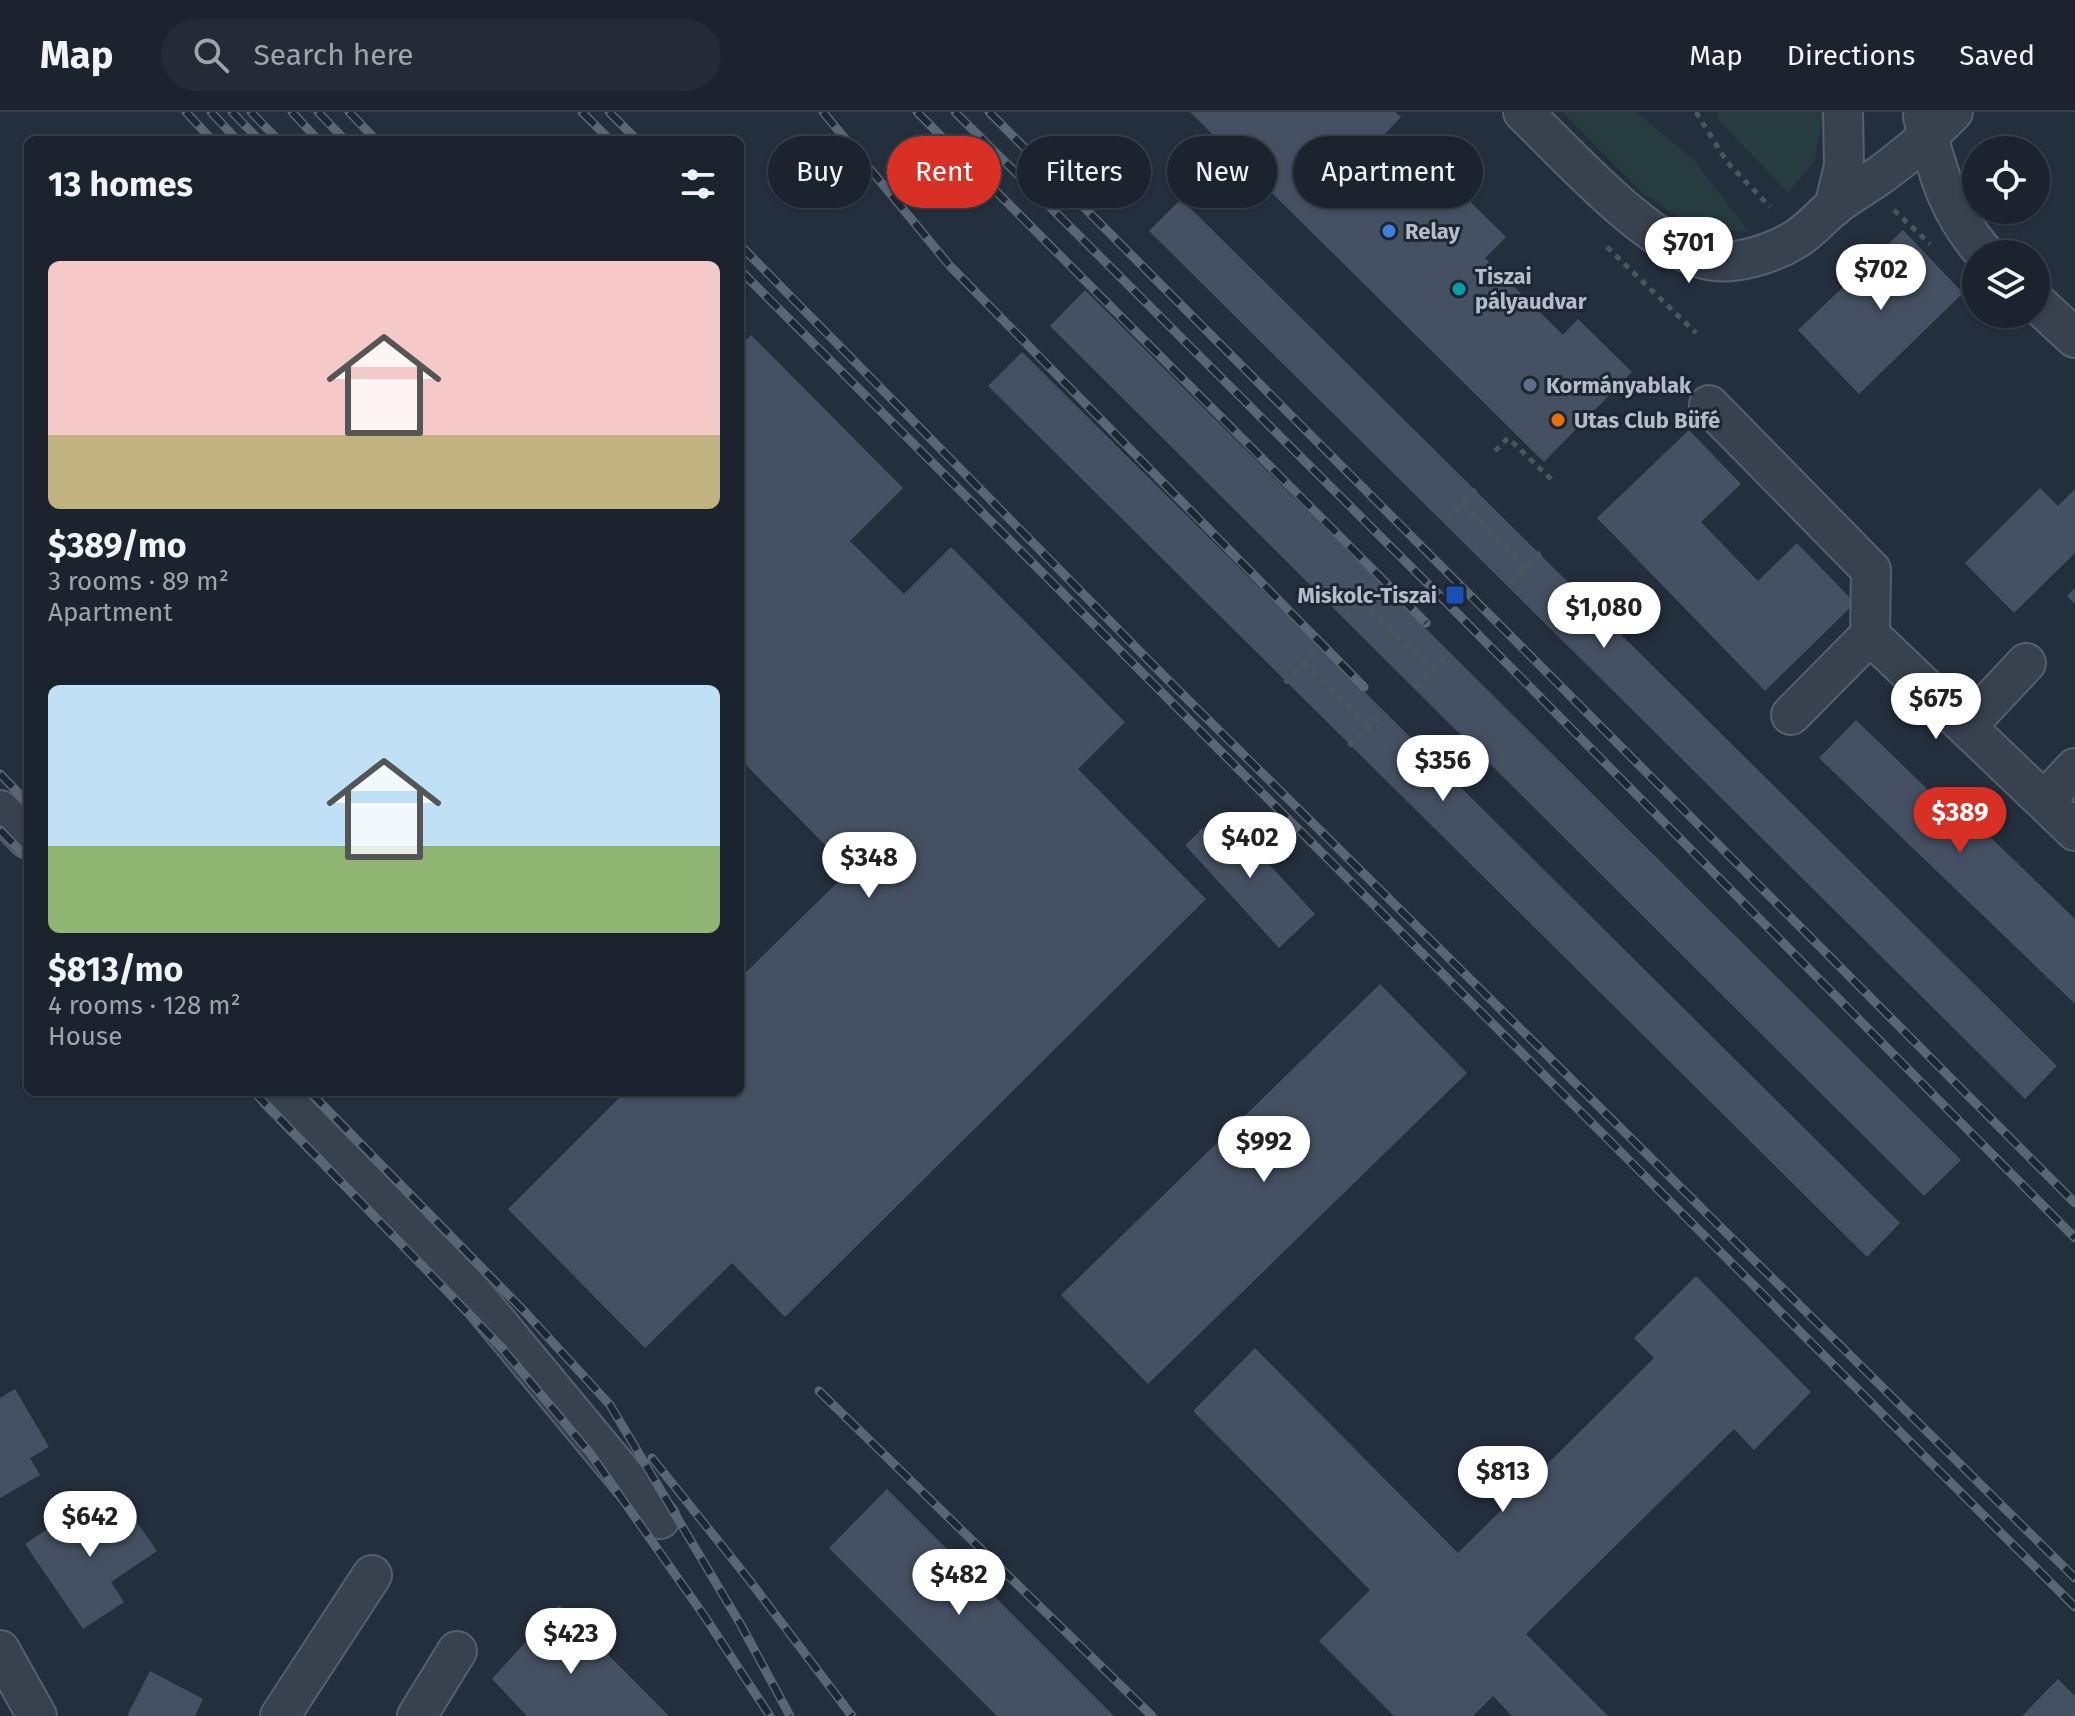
<!DOCTYPE html>
<html lang="en">
<head>
<meta charset="utf-8">
<style>
	body { margin:0; font-family:"Fira Sans",sans-serif; background:#242b36; color:#f1f3f6; height:100vh; display:flex; flex-direction:column; font-size:30px; white-space:nowrap }
	* { box-sizing:border-box; margin:0 }
	p { font-size:26px; color:#a0a4aa }
	.icon { flex:none; width:44px; height:44px; fill:none; stroke:currentColor; stroke-width:2; stroke-linecap:round; stroke-linejoin:round }
	.map { position:relative; flex:1; overflow:hidden }
	.panel { position:absolute; left:24px; top:24px; width:720px; height:960px; display:flex; flex-direction:column; background:#1b232e; border-radius:12px; box-shadow:0 2px 6px #0004,0 0 0 2px #39404a }
	.panel>* { flex:none }
	.top-card { position:absolute; left:768px; top:24px; width:760px; height:72px; display:flex; gap:16px }
	.controls { position:absolute; left:1962px; top:24px; display:grid; gap:16px }
	.controls a { display:grid; place-items:center; width:88px; height:88px; border-radius:50%; background:#1b232e; box-shadow:0 2px 6px #0004,0 0 0 2px #39404a; font-size:40px }
	.price { position:absolute; translate:-50% -68px; padding:0 18px; border-radius:28px; background:#fff; color:#222; font-size:26px; line-height:52px; filter:drop-shadow(0 2px 4px #0008) }
	.price::after { content:''; position:absolute; left:50%; top:48px; width:24px; height:18px; margin-left:-12px; background:inherit; clip-path:polygon(0 0,100% 0,50% 100%) }
	.price.on { background:#d93025; color:#fff }
	ul { padding:0; list-style:none }
	li { display:grid; align-content:center; gap:16px; height:424px; padding:0 24px }
	li span { display:grid; place-items:center; height:248px; border-radius:12px; color:#555 }
	li>.icon { margin-inline-start:auto }
	span .icon { width:144px; height:144px; fill:#fffc; stroke-width:1 }
	li b { font-size:34px }
	h2 { display:flex; justify-content:space-between; align-items:center; height:96px; padding:0 24px; font-size:34px }
	.chip { padding:0 28px; border-radius:36px; background:#1b232e; box-shadow:0 2px 6px #0004,0 0 0 2px #39404a; font-size:28px; line-height:72px }
	.chip.on { background:#d93025; color:#fff }
	header { display:flex; align-items:center; gap:48px; box-sizing:border-box; height:112px; padding:0 40px; background:#1b232e; border-bottom:2px solid #39404a }
	header strong { font-size:38px }
	nav { display:flex; gap:44px; margin-inline-start:auto; font-size:28px }
	.search { width:560px; height:72px; background:#242b36; display:flex; align-items:center; gap:20px; box-sizing:border-box; padding:0 28px; border-radius:44px; color:#a0a4aa; font-size:30px }
	.map>svg:first-child { display:block }
</style>
</head>
<body>
<header>
<strong>Map</strong>
<div class="search"><svg class="icon" aria-label="search" viewBox="0 0 24 24"><circle cx="10" cy="10" r="6"/><path d="M15 15l6 6"/></svg>Search here</div>
<nav><a>Map</a><a>Directions</a><a>Saved</a></nav>
</header>
<div class="map">
<svg width="2075" height="1604" viewBox="0 0 2075 1604">
	<rect width="100%" height="100%" fill="#242f3e"/>
	<path fill="#263c3f" d="M1562,0H1636L1694,48L1749,120L1692,115L1643,81Z
		M1717,0H1824L1815,48L1788,81L1718,7Z"/>
	<path fill="#455162" d="M1190,0H1395L1401,5L1375,32L1420,76L1438,58L1506,125L1485,146L1563,223L1578,207L1632,260L1544,350Z
		M1181,87L2057,954L2025,987L1149,119Z
		M1903,118L1963,181L1859,282L1798,218Z
		M1085,178L1961,1048L1924,1084L1050,214Z
		M751,223L903,376L850,429L904,482L951,435L1125,610L1078,657L1206,787L785,1205L732,1151L645,1236L508,1097L625,980H740V866L850,758L740,647V234Z
		M1022,240L1900,1111L1867,1145L988,274Z
		M1689,318L1741,372L1701,410L1758,469L1797,431L1855,491L1765,579L1597,406Z
		M2040,376L2058,394L2075,377V441L2014,501L1965,451Z
		M2075,476V492L2067,484Z
		M1856,608L1948,697L1954,690L2075,807V892L1819,646Z
		M1221,700L1315,802L1279,836L1185,733Z
		M1380,872L1467,961L1148,1272L1061,1183Z
		M1696,1164L1811,1280L1754,1338L1734,1317L1526,1522L1608,1604H1512L1493,1584L1473,1604H1394L1319,1529L1370,1478L1193,1299L1255,1236L1458,1441L1654,1246L1634,1226Z
		M15,1277L49,1335L30,1346L40,1363L0,1386V1286Z
		M887,1377L1114,1604H997L829,1436Z
		M85,1392L105,1394L115,1409L129,1399L157,1439L111,1470L124,1490L83,1517L25,1432Z
		M559,1493L669,1604H527L492,1567Z
		M150,1559L203,1587L195,1604H127Z
		M2058,1567L2075,1584V1604H2022Z"/>
	<g fill="none" stroke-linecap="round" stroke-linejoin="round">
		<defs>
			<path id="minor" d="M1523,0C1567,42 1649,135 1708,148C1735,154 1774,141 1796,127C1811,118 1821,105 1833,95C1848,83 1864,74 1879,64C1906,44 1930,24 1953,0
				M1923,5C1938,60 1946,98 1985,142
				M1834,95L1844,54L1843,0
				M2036,190L2075,226
				M1709,293L1871,458L1870,523L1791,603
				M1870,523L2044,689
				M1966,615L2026,551
				M2075,656L2044,689L2075,719
				M0,698L28,727
				M276,980L472,1180L660,1407
				M0,1538L37,1604
				M280,1604L372,1463
				M417,1604L457,1539"/>
		</defs>
		<use href="#minor" stroke="#565f6c" stroke-width="42"/>
		<path stroke="#44595c" stroke-width="5" stroke-dasharray="6 6" stroke-linecap="butt" d="M1696,0L1727,50L1770,95
			M1894,98L1930,132
			M1607,135L1696,221
			M1495,339L1508,326L1552,368
			M1463,392L1526,456
			M1447,408L1477,376
			M1511,471L1541,440
			M1361,490L1433,558
			M1345,506L1377,473
			M1304,550L1369,615
			M1285,571L1317,536
			M1416,576L1447,543
			M1349,634L1383,601
			M1200,718L1229,749"/>
		<use href="#minor" stroke="#38414e" stroke-width="38"/>
		<defs>
			<path id="rail" d="M186,0L212,28
				M211,0L237,28
				M232,0L259,28
				M251,0L278,28
				M292,0L318,28
				M318,0L345,28
				M349,0L376,28
				M582,0L610,28
				M609,0L637,28
				M823,0L950,154L1364,575
				M917,0L1426,511
				M955,0L1447,491L2075,1126
				M989,0L2075,1091
				M740,133L1163,563L2075,1466
				M740,158L2075,1495
				M0,662L28,691
				M0,718L28,747
				M254,980L502,1236L590,1341L705,1505L770,1604
				M310,980L525,1200L610,1293L741,1513L790,1604
				M819,1279L1152,1604
				M652,1346L750,1469L852,1604"/>
		</defs>
		<use href="#rail" stroke="#5a6575" stroke-width="9"/>
		<use href="#rail" stroke="#1d2633" stroke-width="6" stroke-dasharray="18" stroke-linecap="butt"/>
	</g>
	<circle fill="#3f7fe0" stroke="#1d2633" stroke-width="3" cx="1389" cy="119" r="8"/>
	<circle fill="#0f9aa8" stroke="#1d2633" stroke-width="3" cx="1459" cy="177" r="8"/>
	<circle fill="#5c6f8a" stroke="#1d2633" stroke-width="3" cx="1530" cy="273" r="8"/>
	<circle fill="#e8710a" stroke="#1d2633" stroke-width="3" cx="1558" cy="308" r="8"/>
	<rect fill="#1a4fb4" stroke="#1d2633" stroke-width="3" x="1445" y="473" width="20" height="20" rx="4"/>
	<g text-anchor="middle" dominant-baseline="central" stroke-width="6" stroke-linejoin="round" paint-order="stroke">
		<g font-size="22" font-weight="bold" fill="#b4bcc9" stroke="#1d2633" text-anchor="start">
			<text x="1405" y="119">Relay</text>
			<text x="1475" y="164">Tiszai<tspan x="1475" dy="25">pályaudvar</tspan></text>
			<text x="1546" y="273">Kormányablak</text>
			<text x="1574" y="308">Utas Club Büfé</text>
			<text x="1437" y="483" text-anchor="end">Miskolc-Tiszai</text>
		</g>
	</g>
</svg>
<div class="controls">
<a><svg class="icon" aria-label="locate" viewBox="0 0 24 24"><circle cx="12" cy="12" r="6"/><path d="M12 2v4M12 18v4M2 12h4M18 12h4"/></svg></a>
<a><svg class="icon" aria-label="layers" viewBox="0 0 24 24"><path d="M12 4l9 5-9 5-9-5zM3 14l9 5 9-5"/></svg></a>
</div>
<b class="price" style="left:1689px;top:173px">$701</b>
<b class="price" style="left:1881px;top:200px">$702</b>
<b class="price" style="left:1604px;top:538px">$1,080</b>
<b class="price" style="left:1936px;top:629px">$675</b>
<b class="price" style="left:1443px;top:691px">$356</b>
<b class="price on" style="left:1960px;top:743px">$389</b>
<b class="price" style="left:1250px;top:768px">$402</b>
<b class="price" style="left:869px;top:788px">$348</b>
<b class="price" style="left:1264px;top:1072px">$992</b>
<b class="price" style="left:1503px;top:1402px">$813</b>
<b class="price" style="left:90px;top:1447px">$642</b>
<b class="price" style="left:959px;top:1505px">$482</b>
<b class="price" style="left:571px;top:1564px">$423</b>
<div class="top-card">
<a class="chip">Buy</a>
<a class="chip on">Rent</a>
<a class="chip">Filters</a>
<a class="chip">New</a>
<a class="chip">Apartment</a>
</div>
<section class="panel">
<h2>13 homes<svg class="icon" aria-label="filters" viewBox="0 0 24 24"><path d="M4 7h16M4 17h16"/><circle cx="9" cy="7" r="2"/><circle cx="15" cy="17" r="2"/></svg></h2>
<ul>
<li><span style="background:linear-gradient(#f6c9c9 70%,#c2b280 0)"><svg class="icon" aria-label="home" viewBox="0 0 24 24"><path d="M3 11l9-7 9 7M6 9v11h12V9"/></svg></span><div><b>$389/mo</b><p>3 rooms · 89 m²</p><p>Apartment</p></div></li>
<li><span style="background:linear-gradient(#bfe0f5 65%,#8fb573 0)"><svg class="icon" aria-label="home" viewBox="0 0 24 24"><path d="M3 11l9-7 9 7M6 9v11h12V9"/></svg></span><div><b>$813/mo</b><p>4 rooms · 128 m²</p><p>House</p></div></li>
</ul>
</section>
</div>
</body>
</html>
